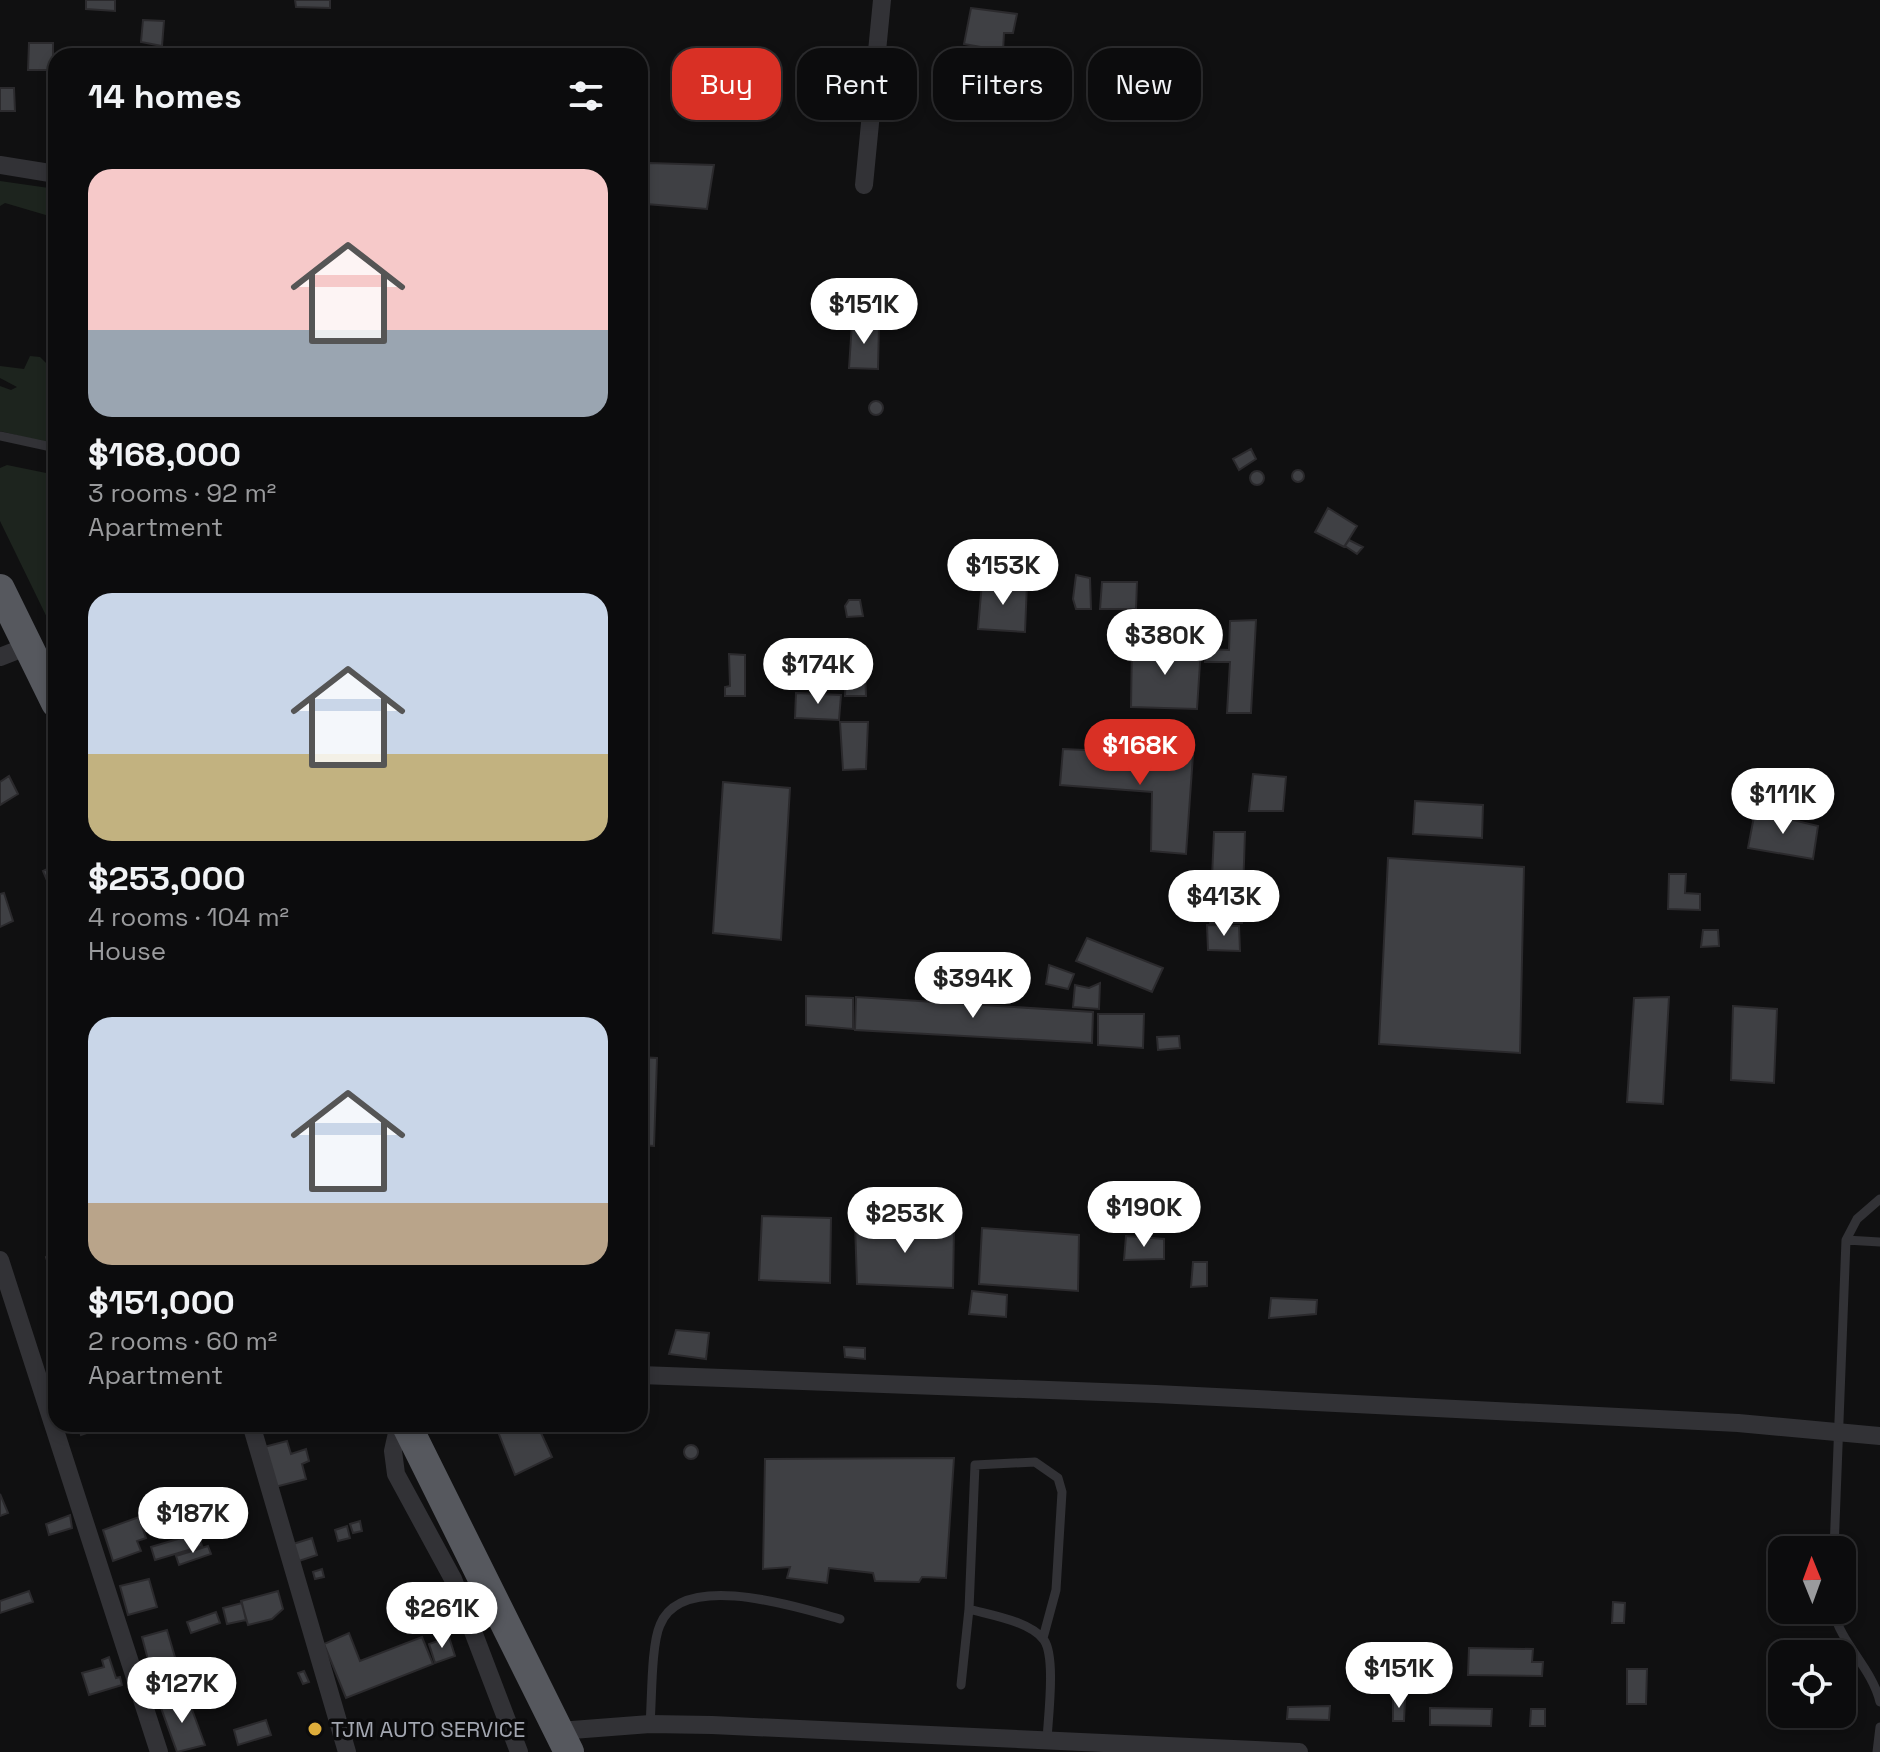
<!DOCTYPE html>
<html lang="en">
<head>
<meta charset="utf-8">
<style>
	body { margin:0; font-family:"Space Grotesk",sans-serif; background:#1a1a1b; color:#f1f3f6; height:100vh; display:flex; flex-direction:column; font-size:30px; white-space:nowrap }
	* { box-sizing:border-box; margin:0 }
	p { font-size:26px; color:#9a9b9d }
	.icon { flex:none; width:44px; height:44px; fill:none; stroke:currentColor; stroke-width:2; stroke-linecap:round; stroke-linejoin:round }
	.map { position:relative; flex:1; overflow:hidden }
	.side { position:absolute; left:48px; top:48px; width:600px; height:1384px; display:flex; flex-direction:column; background:#0c0c0d; border-radius:24px; box-shadow:0 4px 12px #0003,0 0 0 2px #2c2c2e }
	.side>* { flex:none }
	.banner { position:absolute; left:672px; top:48px; width:760px; height:72px; display:flex; gap:16px }
	.needle { width:52px; rotate:359deg }
	.tools { position:absolute; left:1768px; top:1536px; display:grid; gap:16px }
	.tools a { display:grid; place-items:center; width:88px; height:88px; border-radius:16px; background:#0c0c0d; box-shadow:0 4px 12px #0003,0 0 0 2px #2c2c2e; font-size:40px }
	.price { position:absolute; translate:-50% -68px; padding:0 18px; border-radius:28px; background:#fff; color:#222; font-size:26px; line-height:52px; filter:drop-shadow(0 2px 4px #0008) }
	.price::after { content:''; position:absolute; left:50%; top:48px; width:24px; height:18px; margin-left:-12px; background:inherit; clip-path:polygon(0 0,100% 0,50% 100%) }
	.price.current { background:#d93025; color:#fff }
	ul { padding:0; list-style:none }
	li { display:grid; align-content:center; gap:16px; height:424px; padding:0 40px }
	li span { display:grid; place-items:center; height:248px; border-radius:24px; color:#555 }
	li>.icon { margin-inline-start:auto }
	span .icon { width:144px; height:144px; fill:#fffc; stroke-width:1 }
	li b { font-size:34px }
	h2 { display:flex; justify-content:space-between; align-items:center; height:96px; padding:0 40px; font-size:34px }
	.tag { padding:0 28px; border-radius:24px; background:#0c0c0d; box-shadow:0 4px 12px #0003,0 0 0 2px #2c2c2e; font-size:28px; line-height:72px }
	.tag.current { background:#d93025; color:#fff }
	.map>svg:first-child { display:block }
</style>
</head>
<body>
<div class="map">
<svg width="1880" height="1752" viewBox="0 0 1880 1752">
	<rect width="100%" height="100%" fill="#101011"/>
	<path fill="#1d241e" d="M0,181L56,189V218L5,203L0,206Z
		M30,356L40,357L56,373V445L0,431V386L11,390L17,387L0,378V366L24,369Z
		M7,465L56,475V636L0,521V468Z"/>
	<path fill="#3f4044" stroke="#2b2a2d" stroke-width="2" d="M86,0H115V11L86,9Z
		M295,0H330V8L296,7Z
		M971,8L1017,14L1013,33H1004L1003,51L964,44Z
		M143,20L164,21L162,46L141,42Z
		M29,43H53V70H28Z
		M1012,66L1055,90L1048,102L1004,77Z
		M0,88H14L15,111H0Z
		M649,163L714,165L707,209L646,204Z
		M640,177L647,178L646,204L640,203Z
		M852,323L879,324L878,369L849,368Z
		M869 408a7 7 0 1 1 14 0a7 7 0 1 1-14 0Z
		M1251,449L1256,459L1239,470L1233,459Z
		M1292 476a6 6 0 1 1 12 0a6 6 0 1 1-12 0Z
		M1250 478a7 7 0 1 1 14 0a7 7 0 1 1-14 0Z
		M1328,508L1357,526L1344,547L1315,532Z
		M1349,540L1363,547L1357,554L1345,546Z
		M1076,575L1090,578L1091,609H1076L1073,599Z
		M982,582L1027,583L1025,632L978,629Z
		M1102,582H1137L1136,609H1100Z
		M849,600H860L863,616L847,617L845,606Z
		M1134,612L1195,615L1194,645L1132,643Z
		M1256,620L1251,713H1227L1230,662H1205L1206,649L1229,650L1230,621Z
		M1132,645L1201,648L1197,709L1131,707Z
		M729,654L745,655V696H725V687L730,686Z
		M846,672H865L866,696H845Z
		M796,693L841,695L839,720L795,718Z
		M840,722H868L866,769L843,770Z
		M1063,749L1193,755L1186,854L1151,851L1152,792L1060,785Z
		M1253,774L1286,777L1283,811H1249Z
		M9,776L18,794L0,805V782Z
		M723,782L790,788L781,940L713,933Z
		M1415,801L1483,805L1482,838L1413,834Z
		M1755,811L1818,826L1813,859L1748,848Z
		M1214,832H1245L1242,923H1210Z
		M1388,858L1524,867L1520,1053L1379,1044Z
		M56,865V896L54,897L43,871Z
		M1669,874H1686L1685,893L1700,894V910L1668,909Z
		M4,893L13,921L0,927V894Z
		M1207,925L1239,926L1240,951L1208,950Z
		M1703,930H1718L1719,946L1701,947Z
		M1087,938L1163,968L1152,992L1076,961Z
		M1049,965L1074,974L1068,989L1046,984Z
		M1100,983L1099,1009L1073,1007L1075,985L1089,988Z
		M806,996L853,998V1029L806,1025Z
		M856,997L1093,1012L1092,1043L855,1030Z
		M1669,997L1663,1104L1627,1102L1634,998Z
		M1733,1006L1777,1009L1774,1083L1731,1080Z
		M1098,1014H1144L1143,1048L1098,1045Z
		M1179,1036L1180,1048L1158,1050L1157,1037Z
		M640,1057L657,1058L654,1146L640,1145Z
		M762,1216L831,1218L830,1283L759,1280Z
		M855,1223L954,1227L953,1288L857,1284Z
		M982,1228L1079,1235L1078,1291L979,1284Z
		M1126,1236L1164,1239V1259L1124,1260Z
		M56,1253V1289L46,1257Z
		M1193,1262H1207V1286L1191,1287Z
		M972,1291L1007,1295L1006,1317L969,1314Z
		M1271,1298L1317,1300L1316,1314L1269,1318Z
		M676,1330L709,1333L706,1359L669,1354Z
		M844,1347L865,1348V1359L845,1357Z
		M78,1424H90L93,1431L81,1435Z
		M495,1424H537L552,1457L515,1475Z
		M287,1441L291,1454L306,1449L309,1461L302,1464L306,1479L275,1487L264,1447Z
		M684 1452a7 7 0 1 1 14 0a7 7 0 1 1-14 0Z
		M954,1458L946,1578L922,1577L919,1582L875,1581L873,1573L829,1568L827,1583L787,1578L790,1567L763,1569L765,1459Z
		M0,1494L8,1513L0,1516Z
		M70,1515L72,1528L49,1535L46,1524Z
		M139,1517L146,1538L137,1541L141,1551L113,1561L103,1530Z
		M360,1521L362,1531L353,1533L350,1524Z
		M347,1526L350,1538L338,1541L335,1530Z
		M198,1533L202,1546L155,1560L151,1547Z
		M312,1538L317,1555L299,1561L293,1544Z
		M208,1546L211,1554L179,1565L176,1556Z
		M322,1569L324,1577L315,1579L313,1572Z
		M149,1579L157,1607L128,1615L120,1586Z
		M29,1591L33,1602L0,1613V1601Z
		M278,1591L283,1609L272,1619L248,1625L241,1601Z
		M1613,1602L1625,1603L1624,1623H1612Z
		M242,1603L246,1620L227,1624L223,1608Z
		M216,1612L220,1623L191,1633L187,1622Z
		M167,1630L177,1664L151,1671L142,1637Z
		M349,1633L360,1661L422,1637L433,1664L346,1698L324,1644Z
		M449,1637L455,1656L435,1663L429,1644Z
		M1469,1648L1533,1649L1532,1662H1543L1542,1676L1468,1675Z
		M109,1657L116,1678L120,1677L122,1685L89,1695L82,1673L104,1667L102,1660Z
		M1627,1669H1647L1646,1704H1627Z
		M304,1671L309,1682L303,1684L298,1673Z
		M187,1696L205,1745L177,1752L160,1705Z
		M1405,1699L1404,1721H1393V1700Z
		M1330,1706L1329,1720L1287,1719L1288,1707Z
		M1430,1708L1492,1709L1491,1726L1430,1725Z
		M1531,1709H1545V1726H1530Z
		M266,1720L271,1735L238,1745L234,1730Z"/>
	<g fill="none" stroke-linecap="round" stroke-linejoin="round">
		<path stroke="#323236" stroke-width="9" d="M0,436L56,448
			M1846,1240L1880,1242
			M1834,1550L1846,1240L1857,1219L1880,1199
			M969,1609L975,1465L1035,1462L1058,1478L1062,1492L1056,1590L1043,1638
			M1833,1610C1841,1644 1872,1668 1880,1702
			M961,1685L969,1609C990,1615 1030,1621 1044,1640C1056,1657 1048,1718 1047,1740
			M650,1724C652,1700 651,1645 660,1625C682,1569 800,1608 840,1619
			M1877,1752L1880,1727"/>
		<path stroke="#323236" stroke-width="18" d="M0,165L56,174
			M864,185L882,0
			M0,657L28,646
			M0,1260L159,1752
			M640,1375L1156,1394L1738,1423L1880,1436
			M251,1424L347,1752
			M399,1424L393,1451L396,1474L453,1579L519,1752
			M559,1731L650,1724L712,1725L1299,1752"/>
		<path stroke="#56585e" stroke-width="30" d="M0,589L56,703
			M406,1424L569,1752"/>
	</g>
	<circle fill="#dead3b" stroke="#0b0b0c" stroke-width="3" cx="315" cy="1729" r="8"/>
	<g text-anchor="middle" dominant-baseline="central" stroke-width="7" stroke-linejoin="round" paint-order="stroke">
		<g font-size="22" fill="#a3a7b1" stroke="#0b0b0c" text-anchor="start">
			<text x="331" y="1729">TJM AUTO SERVICE</text>
		</g>
	</g>
</svg>
<div class="tools">
<a><svg class="needle" viewBox="-14 -14 28 28"><path d="M0-13l5 13h-10z" fill="#e53935"/><path d="M0 13l5-13h-10z" fill="#9a9b9d"/></svg></a>
<a><svg class="icon" aria-label="locate" viewBox="0 0 24 24"><circle cx="12" cy="12" r="6"/><path d="M12 2v4M12 18v4M2 12h4M18 12h4"/></svg></a>
</div>
<b class="price" style="left:864px;top:346px">$151K</b>
<b class="price" style="left:1003px;top:607px">$153K</b>
<b class="price" style="left:1165px;top:677px">$380K</b>
<b class="price" style="left:818px;top:706px">$174K</b>
<b class="price current" style="left:1140px;top:787px">$168K</b>
<b class="price" style="left:1783px;top:836px">$111K</b>
<b class="price" style="left:1224px;top:938px">$413K</b>
<b class="price" style="left:973px;top:1020px">$394K</b>
<b class="price" style="left:1144px;top:1249px">$190K</b>
<b class="price" style="left:905px;top:1255px">$253K</b>
<b class="price" style="left:193px;top:1555px">$187K</b>
<b class="price" style="left:442px;top:1650px">$261K</b>
<b class="price" style="left:1399px;top:1710px">$151K</b>
<b class="price" style="left:182px;top:1725px">$127K</b>
<div class="banner">
<a class="tag current">Buy</a>
<a class="tag">Rent</a>
<a class="tag">Filters</a>
<a class="tag">New</a>
</div>
<section class="side">
<h2>14 homes<svg class="icon" aria-label="filters" viewBox="0 0 24 24"><path d="M4 7h16M4 17h16"/><circle cx="9" cy="7" r="2"/><circle cx="15" cy="17" r="2"/></svg></h2>
<ul>
<li><span style="background:linear-gradient(#f6c9c9 65%,#9aa5b1 0)"><svg class="icon" aria-label="home" viewBox="0 0 24 24"><path d="M3 11l9-7 9 7M6 9v11h12V9"/></svg></span><div><b>$168,000</b><p>3 rooms · 92 m²</p><p>Apartment</p></div></li>
<li><span style="background:linear-gradient(#c9d6e8 65%,#c2b280 0)"><svg class="icon" aria-label="home" viewBox="0 0 24 24"><path d="M3 11l9-7 9 7M6 9v11h12V9"/></svg></span><div><b>$253,000</b><p>4 rooms · 104 m²</p><p>House</p></div></li>
<li><span style="background:linear-gradient(#c9d6e8 75%,#b9a48a 0)"><svg class="icon" aria-label="home" viewBox="0 0 24 24"><path d="M3 11l9-7 9 7M6 9v11h12V9"/></svg></span><div><b>$151,000</b><p>2 rooms · 60 m²</p><p>Apartment</p></div></li>
</ul>
</section>
</div>
</body>
</html>
